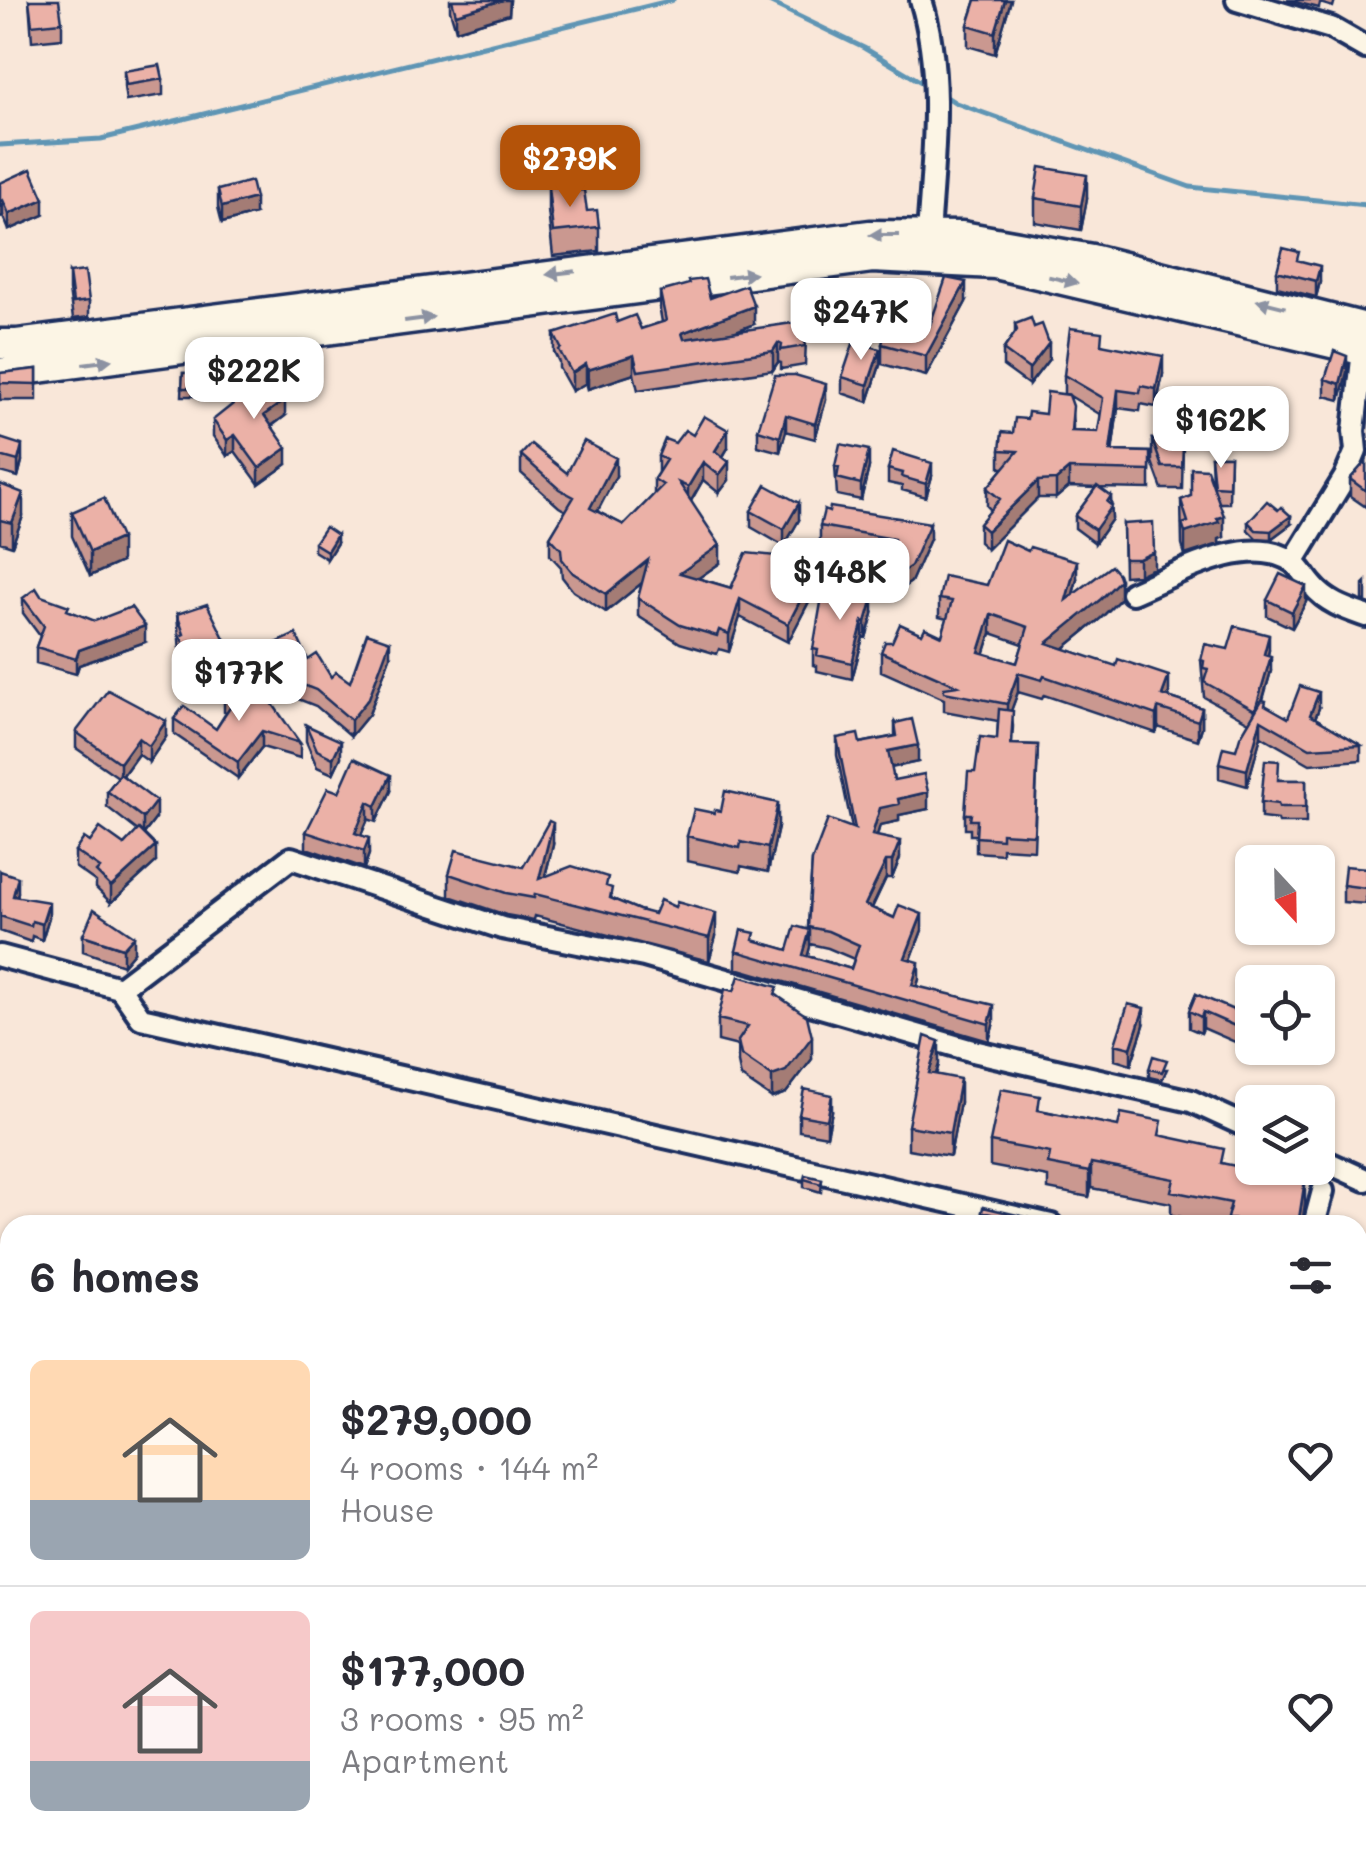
<!DOCTYPE html>
<html lang="en">
<head>
<meta charset="utf-8">
<style>
	body { margin:0; font-family:Mali,sans-serif; background:#f2f2f3; color:#2b2b33; height:100vh; display:flex; flex-direction:column; font-size:38px; white-space:nowrap }
	* { box-sizing:border-box; margin:0 }
	p { font-size:32px; color:#7c7c81 }
	.icon { flex:none; width:55px; height:55px; fill:none; stroke:currentColor; stroke-width:2; stroke-linecap:round; stroke-linejoin:round }
	.map { position:relative; flex:1; overflow:hidden }
	.side { position:absolute; left:0px; top:1215px; width:1368px; height:642px; display:flex; flex-direction:column; background:#fff; border-radius:30px 30px 0 0; box-shadow:0 2px 8px #0004 }
	.side>* { flex:none }
	.needle { width:65px; rotate:158deg }
	.controls { position:absolute; left:1235px; top:845px; display:grid; gap:20px }
	.controls a { display:grid; place-items:center; width:100px; height:100px; border-radius:15px; background:#fff; box-shadow:0 2px 8px #0004; font-size:50px }
	.price { position:absolute; translate:-50% -85px; padding:0 22px; border-radius:20px; background:#fff; color:#222; font-size:32px; line-height:65px; filter:drop-shadow(0 2px 5px #0008) }
	.price::after { content:''; position:absolute; left:50%; top:60px; width:30px; height:22px; margin-left:-15px; background:inherit; clip-path:polygon(0 0,100% 0,50% 100%) }
	.price.selected { background:#b45309; color:#fff }
	ul { padding:0; list-style:none }
	li { display:flex; align-items:center; gap:30px; height:250px; padding:0 30px }
	li+li { border-top:2px solid #e1e1e2 }
	li span { display:grid; place-items:center; flex:none; width:280px; height:200px; border-radius:15px; color:#555 }
	li>.icon { margin-inline-start:auto }
	span .icon { width:120px; height:120px; fill:#fffc; stroke-width:1 }
	li b { font-size:42px }
	h2 { display:flex; justify-content:space-between; align-items:center; height:120px; padding:0 30px; font-size:42px }
	.map>svg:first-child { display:block }
</style>
</head>
<body>
<div class="map">
<svg width="1366" height="1856" viewBox="0 0 1366 1856">
	<rect width="100%" height="100%" fill="#f9e7d9"/>
	<filter id="ink" filterUnits="userSpaceOnUse"><feTurbulence type="fractalNoise" baseFrequency=".01" numOctaves="2"/><feDisplacementMap in="SourceGraphic" scale="20" xChannelSelector="R" yChannelSelector="G"/><feConvolveMatrix kernelMatrix="1 2 1 2 8 2 1 2 1" color-interpolation-filters="sRGB"/></filter>
	<g filter="url(#ink)">
		<path fill="#b7d58d" stroke="#698276" stroke-width="2.5" d="M0,1608L10,1609V1848H268V1856H0Z"/>
		<g fill="none" stroke-linecap="round" stroke-linejoin="round">
			<path stroke="#5f95b4" stroke-width="5" d="M765,0L864,48L928,86
				M942,94L956,103L1190,187L1366,205
				M0,145L101,139L673,0"/>
			<defs>
				<path id="minor" d="M921,0C944,75 933,158 928,235
					M1237,0L1331,28L1366,48
					M1293,562L1345,477L1356,451L1354,431L1363,350
					M1132,593C1173,576 1250,531 1293,562C1301,568 1306,579 1313,586C1327,603 1346,609 1366,616
					M0,956L120,988L291,858L502,928L644,956L973,1051L1191,1101L1252,1129
					M120,988L141,1018L1051,1225
					M1318,1158L1366,1180
					M1314,1225L1323,1191
					M0,1605L10,1606
					M674,1848L739,1851L760,1856
					M1089,1856L1091,1848"/>
				<path id="major" d="M0,344H17L870,235L962,236L1092,259L1366,328
					M0,373L872,258L995,264L1366,351"/>
			</defs>
			<use href="#minor" stroke="#1b2f5e" stroke-width="28"/>
			<use href="#major" stroke="#1b2f5e" stroke-width="35"/>
			<use href="#minor" stroke="#fcf5e5" stroke-width="20"/>
			<use href="#major" stroke="#fcf5e5" stroke-width="28"/>
		</g>
		<path fill="#ca9890" stroke="#1b2f5e" stroke-width="2.5" fill-rule="evenodd" d="M29,0L62,22V38L32,41Z
			M450,0H510L509,14L456,30L450,10Z
			M976,0H1011L995,54L968,46V25Z
			M1287,0H1335L1333,7L1320,3L1319,8Z
			M124,71L163,79V95L126,101L124,87Z
			M0,183L44,215L9,230L3,216Z
			M548,187L567,191L587,211L599,227V251L553,256L548,211Z
			M218,190L255,214L222,223L218,207Z
			M1035,198L1087,199L1081,230L1035,222Z
			M1299,261L1320,282L1316,297L1277,287V271Z
			M69,273L89,301V317L73,319L69,290Z
			M660,292L710,298L754,324L734,332L806,340L805,365L781,369V363L778,362L773,370L638,390L634,374L588,389L586,383L572,391L559,368V362L554,352V334L617,322L641,329L662,322L660,311Z
			M966,302L926,376L882,364V344L930,325Z
			M1015,324L1049,359L1029,385L1003,366V350L1015,333Z
			M1102,344L1163,374L1156,407L1141,404L1140,411L1118,408L1112,451L1150,452V489L1098,488L1111,505L1112,519L1095,543L1075,528V516L1096,488L1069,487L1056,498H1038L987,549L979,542V524L991,510L987,506V488L1004,468H1000V450L1013,433L1027,419L1045,414L1067,394L1064,393V375ZM1070,396L1101,415L1098,432L1073,431V424Z
			M880,365L868,402L842,393V377Z
			M37,369V400H0V373Z
			M1347,372L1340,400L1325,396V379Z
			M183,373H213V396H182Z
			M795,375L826,400L815,439L786,431L780,452L758,446V430Z
			M285,416L272,426L287,464L259,484L235,451L227,456L213,436V420Z
			M693,435L728,448L723,457L729,480L719,493L703,480L691,501L720,563L698,578L731,588H816L788,642L740,617L729,652L719,649L717,654L680,643L638,616V598L642,583L606,612L573,591L562,577L561,567L550,555V537L566,511L559,507L521,473V455L567,473L616,476L597,511L624,525L654,495V479L658,473V456L675,443Z
			M0,438L22,461L18,477L0,472Z
			M1152,439L1173,445H1183L1182,489H1162L1152,462Z
			M1211,456H1230L1229,503H1219L1224,537L1219,539V544L1185,555L1182,545L1181,500L1191,496L1212,483Z
			M1366,461V507L1350,496V479Z
			M835,466L869,467L861,500L837,495Z
			M888,469L932,476L926,497L902,490V486L888,483Z
			M0,484L23,516L12,546L0,542Z
			M751,511L799,520L784,546L751,527Z
			M72,512L121,562L90,576L72,536Z
			M1248,522L1291,524L1271,539L1256,538L1248,530Z
			M1123,524L1154,568L1139,575L1124,576Z
			M820,526L930,539L911,582L889,597L892,555L820,542Z
			M314,543H337L327,559L314,551Z
			M1077,579L1073,595L1120,599L1101,618L1063,649L1169,695L1168,697L1202,708V727L1198,740L1158,727L1156,733L1044,695L1042,699L1018,692L1011,710L1013,726L1012,744L1038,745L1034,850L1002,848V854L976,852V835H970V829H965V814L975,772L997,739L998,721L944,711V699L881,671V652L892,642L922,634L942,636L947,619L939,617V599L987,585ZM991,633L1023,644L1017,663L984,654Z
			M1366,581V602L1363,600V584Z
			M41,596L69,611L145,642L79,665L76,674L36,663V647L40,636L23,613V598Z
			M1267,600L1306,602L1292,628L1267,616Z
			M177,614L233,672L199,690L180,652Z
			M873,614L866,638L863,637L852,679L817,671V666L813,665V649Z
			M274,644L308,660L331,677L350,682L390,657L369,714L351,736L316,706L298,699L274,660Z
			M1228,649L1269,650L1268,655L1271,671L1263,700L1266,706L1288,718L1319,708L1315,718L1361,745V760L1310,764L1261,736L1247,786L1219,778V763L1236,750L1249,722L1204,697L1201,660Z
			M224,696L300,743V758L262,747L238,778L174,734V719L216,729L226,713L224,712Z
			M895,723L918,762L891,768L894,780L928,809L899,815V821L880,825L877,836L900,858L892,878H886L872,908L922,930L911,960L919,979L917,986L994,1022L989,1041L736,968V951L755,941L788,950L808,930L812,861L852,828L837,755V738L860,743L895,736ZM810,944L828,948L854,959L851,969L808,956Z
			M306,725L341,757L333,774L317,767L306,741Z
			M76,732L166,737L149,762L138,754L123,775L156,818L144,834L156,862L111,903L96,888V882L75,867V851L90,842L124,845L138,831L107,807V791L118,777L76,748Z
			M1279,780H1306V823H1279L1278,820L1261,818V802Z
			M391,791L376,822L368,819L361,835L369,854L364,868L306,848V832L339,792Z
			M778,827L768,872L741,866L740,872L687,861V836Z
			M553,845L545,877L608,887L612,899L639,910L716,936L709,961L535,916L534,920L506,915L449,896V874L523,867Z
			M1366,868V904L1343,902V885Z
			M0,871L18,892L17,897L49,917L42,940L32,936L31,942L0,931Z
			M83,935L134,952L123,965L83,951Z
			M734,991L778,996L812,1059L786,1093L772,1098L741,1077L738,1063V1046L718,1041V1019Z
			M1196,994L1250,1034L1244,1046L1203,1028L1201,1033L1189,1028V1011Z
			M1144,1025L1131,1065L1115,1060V1044Z
			M939,1064L936,1075L960,1102L950,1156L908,1149V1126Z
			M1149,1069H1167L1162,1080L1149,1077Z
			M1040,1110L1162,1136L1224,1164L1305,1204L1302,1225H1221L1171,1215V1203L1091,1188L1089,1197L1048,1189V1177L990,1166V1142Z
			M832,1111L827,1136L799,1131V1115Z
			M804,1179H822L821,1192L804,1187Z
			M982,1212L1038,1220V1225H982Z
			M0,1716L10,1717V1792H0Z"/>
		<path fill="#a47c75" stroke="#1b2f5e" stroke-width="2.5" d="M503,0H510L509,14L456,30V14Z
			M1005,0H1011L995,54V33Z
			M1087,175V199L1081,230V206Z
			M255,198V214L222,223V207Z
			M44,199V215L9,230V214Z
			M3,200V216L0,217V201Z
			M1320,266V282L1316,297V281Z
			M966,282V302L926,376V356Z
			M754,306V324L682,352V333Z
			M778,343V362L773,370V351Z
			M1049,343V359L1029,385V369Z
			M880,349V365L868,402V385Z
			M634,355V374L588,389V370Z
			M1163,356V374L1156,407V389Z
			M1347,356V372L1340,400V384Z
			M586,364V383L572,391V373Z
			M826,384V400L815,439V424Z
			M1118,390V408L1110,469V451Z
			M285,400V416L264,431V415Z
			M786,415V431L780,452V437Z
			M728,430V448L715,469V451Z
			M235,435V451L227,456V440Z
			M22,445V461L18,477V461Z
			M287,448V464L259,484V468Z
			M869,450V467L861,500V484Z
			M616,458V476L590,526V508Z
			M703,462V480L688,506V487Z
			M729,462V480L719,493V475Z
			M932,463V476L926,497V484Z
			M1069,469V487L1056,498V480Z
			M1038,481V498L987,549V531Z
			M23,493V516L12,546V523Z
			M1111,496L1112,519L1095,543V530L1107,502Z
			M799,503V520L784,546V529Z
			M1224,516V537L1219,539V544L1185,555V533Z
			M1291,516V524L1271,539V531Z
			M930,523V539L911,582L889,597V581Z
			M337,535V543L327,559V551Z
			M121,538V562L90,576V552Z
			M720,545V563L680,591V573Z
			M1154,552V568L1139,575V559Z
			M648,560V578L606,612V594Z
			M1077,561V579L1066,619V600Z
			M816,570V588L788,642V624Z
			M1120,580V599L1101,618L1047,662V643Z
			M1306,586V602L1292,628V612Z
			M873,598V614L866,638V622Z
			M740,599V617L729,652V634Z
			M991,614V633L979,671V652Z
			M863,621V637L852,679V663Z
			M145,626V642L79,665L76,674V659L79,650Z
			M1269,635V650L1264,669V654Z
			M390,641V657L369,714L351,736V720Z
			M233,656V672L199,690V674Z
			M1271,656V671L1255,725V710Z
			M1018,673V692L1007,722V704Z
			M1169,676V695L1164,710L1162,695Z
			M1319,692V708L1310,731V715Z
			M1158,708V727L1156,733V715Z
			M1202,708V727L1198,740V721Z
			M1261,720V736L1247,786V770Z
			M166,721V737L149,762V746Z
			M262,731V747L238,778V762Z
			M138,738V754L120,779V763Z
			M341,741V757L333,774V758Z
			M918,745V762L888,768V751Z
			M391,775V791L376,822V806Z
			M928,792V809L899,815V821L880,825L872,852V835L880,808L898,799Z
			M156,801V818L143,835V818Z
			M368,802V819L355,849V833Z
			M778,803V827L768,872V848Z
			M553,823V845L540,895L539,879Z
			M369,838V854L364,868V851Z
			M900,841V858L892,878V861Z
			M156,846V862L111,903V887Z
			M886,861V878L865,922V905Z
			M18,877V892L13,911V896Z
			M49,902V917L42,940V924Z
			M716,913V936L709,961V938Z
			M922,914V930L905,975V958Z
			M810,930V947L803,972V955Z
			M134,936V952L123,965V948Z
			M919,962V979L912,1002V985Z
			M994,1005V1022L989,1041V1024Z
			M1144,1008V1025L1131,1065V1048Z
			M1203,1012V1028L1201,1033V1017Z
			M1250,1017V1034L1244,1046V1030Z
			M812,1037V1059L786,1093L772,1098V1076Z
			M939,1041V1064L929,1096V1073Z
			M960,1079V1102L950,1156V1133Z
			M832,1095V1111L827,1136V1120Z
			M1091,1163V1188L1089,1197V1172Z
			M1305,1180V1204L1302,1225H1298Z"/>
		<path fill="#ebb1a7" stroke="#1b2f5e" stroke-width="2.5" fill-rule="evenodd" d="M29,0H59L62,22L32,25Z
			M452,0H503L456,14Z
			M976,0H1005L995,33L968,25Z
			M160,65L163,79L126,85L124,71Z
			M1040,167L1087,175L1081,206L1035,198Z
			M31,169L44,199L9,214L3,200L0,201V183Z
			M251,181L255,198L222,207L218,190Z
			M566,185L567,191L584,190L587,211L597,210L599,227L553,232L548,187Z
			M1283,248L1299,252L1297,260L1320,266L1316,281L1277,271Z
			M85,271L89,301L73,303L69,273Z
			M946,278L966,282L926,356L882,344L890,314L930,325Z
			M705,279L710,298L746,285L754,306L682,333L684,339L806,321L805,346L781,350L782,345L778,343L773,351L638,371L634,355L588,370L586,364L572,373L559,350L561,348L554,334L615,314L617,322L635,315L641,329L666,321L660,292L689,284L688,281Z
			M1031,318L1034,327L1042,324L1049,343L1029,369L1003,350L1017,330L1015,324Z
			M1070,328L1102,332L1101,344L1163,356L1156,389L1141,386L1140,393L1118,390L1110,451L1150,452V471L1069,469L1056,480L1038,481L987,531L979,524L1000,499L987,488L1018,451L1000,450L1002,432L1013,433L1015,418L1027,419L1028,412L1045,414L1047,392L1069,395L1073,406L1071,431L1098,432L1103,398L1064,375Z
			M854,341L880,349L868,385L842,377Z
			M1334,351L1347,356L1340,384L1325,379Z
			M37,369V384L0,383V373Z
			M183,373H213V388H182Z
			M775,375H795L826,384L815,424L786,415L780,437L758,430Z
			M268,376L285,400L264,415L287,448L259,468L235,435L227,440L213,420Z
			M704,416L728,430L715,451L729,462L719,475L703,462L688,487L679,483L720,545L680,573L731,588L746,553L787,557L816,570L788,624L740,599L729,634L719,630L717,636L680,625L638,598L648,560L606,594L573,573L562,559L561,549L550,537L574,497L559,489L521,455L531,444L567,473L584,441L616,458L590,508L624,525L663,485L654,479L666,460L658,456L665,439L675,443L685,430L693,435Z
			M0,438L22,445L18,461L0,456Z
			M1152,439L1173,440V445H1183L1182,467H1162Z
			M840,444L869,450L861,484L837,478L839,467L835,466Z
			M893,451L932,463L926,484L902,477L903,473L888,469Z
			M1211,456H1230L1229,487L1214,486Z
			M1366,461V491L1350,479Z
			M1191,468L1207,469L1224,516L1217,518L1219,522L1185,533L1182,524L1188,522L1181,500L1191,496Z
			M0,484L23,493L12,523L0,520Z
			M766,485L799,503L784,529L751,511Z
			M1097,486L1111,496L1107,502L1112,506L1095,530L1075,516Z
			M104,498L121,538L90,552L72,512Z
			M1267,501L1278,510L1281,507L1291,516L1271,531L1256,530L1248,522Z
			M830,507L930,523L911,566L889,581L894,539L820,526L824,510L829,512Z
			M1153,522L1154,552L1139,559H1124L1123,524Z
			M325,527L337,535L327,551L314,543Z
			M1004,540L1028,551L1030,547L1077,561L1066,600L1111,566L1118,574L1120,580L1101,599L1047,643L1116,666L1118,659L1169,676L1162,695L1202,708L1198,721L1158,708L1156,715L1044,676L1042,680L1018,673L1007,704L944,692V688L958,686L881,652L885,642H892L900,624L922,634L925,628L942,636L952,601L939,599L944,576L987,585ZM991,614L1028,627L1017,663L979,652Z
			M1280,574L1306,586L1292,612L1267,600Z
			M824,585L873,598L866,622L863,621L852,663L817,655L818,650L813,649Z
			M36,588L41,596L69,606L67,610L95,621L131,607L145,626L79,650L76,659L36,647L44,626L23,598Z
			M207,604L233,656L199,674L180,636L184,634L177,614Z
			M1235,626L1269,635L1264,654L1271,656L1255,710L1204,682L1208,669L1203,668L1204,661L1201,660L1205,644L1228,649Z
			M367,633L390,641L369,698L351,720L316,690L298,683L274,644L296,634L308,660L317,654L331,677L336,672L350,682Z
			M232,684L253,700L263,690L300,743L262,731L238,762L174,719L184,706L216,729L233,703L224,696Z
			M1300,686L1319,692L1310,715L1361,745L1310,748L1261,720L1247,770L1219,763L1223,747L1236,750L1240,737L1262,700L1266,701L1265,705L1288,718Z
			M108,690L166,721L149,746L138,738L120,763L76,732Z
			M999,709L1013,711L1011,744L1038,745L1034,835L1002,833V839L976,837L977,820H970L971,814H965L968,772H975L980,737L997,739Z
			M912,719L918,745L888,751L894,780L924,774L928,792L898,799L899,804L880,808L872,835L900,841L892,861H886L865,905L894,918L899,905L922,914L905,958L919,962L912,985L994,1005L989,1024L736,951L741,930L755,933L753,940L788,950L795,926L810,930L803,955L851,969L859,945L828,931L808,927L812,861L828,819L855,829L837,738L858,734L860,743L897,736L895,723Z
			M306,725L341,741L333,758L317,750Z
			M354,758L391,775L376,806L368,802L355,833L369,838L364,851L306,832L328,788L339,792Z
			M1265,760L1279,761L1278,780H1306V807H1279L1278,804L1261,802Z
			M120,774L156,801L143,818L107,791Z
			M725,791L778,803L768,848L741,842L740,848L687,836L694,809L714,813L715,810L721,811Z
			M549,821L553,823L539,879L572,866L608,877L606,886L612,888L610,898L639,910L654,914L660,900L675,907L677,902L716,913L709,938L535,894L534,898L506,893L449,874L456,850L523,867Z
			M100,828L124,845L139,829L156,846L111,887L96,872L100,868L75,851L84,838L90,842Z
			M1345,866L1366,868V888L1343,885Z
			M0,871L18,877L13,896L49,902L42,924L32,921L31,926L0,916Z
			M94,909L134,936L123,948L83,935Z
			M739,976L778,987L775,994L807,1016L812,1037L786,1071L772,1076L741,1055L738,1041L748,1026L718,1019L725,989L734,991Z
			M1196,994L1250,1017L1244,1030L1203,1012L1201,1017L1189,1011Z
			M1128,1004L1144,1008L1131,1048L1115,1044Z
			M925,1036L939,1041L929,1073L960,1079L950,1133L908,1126Z
			M1153,1056L1167,1060L1162,1072L1149,1069Z
			M804,1089L832,1095L827,1120L799,1115Z
			M1001,1089L1040,1096L1038,1110L1118,1126L1121,1113L1162,1121L1159,1135L1224,1149L1221,1163L1305,1180L1298,1225H1261L1227,1218L1231,1203L1171,1191L1174,1179L1091,1163L1089,1172L1048,1164L1050,1153L990,1142Z
			M805,1175L822,1179L821,1184L804,1179Z
			M983,1207L1038,1220L1037,1224L982,1212Z
			M0,1716L10,1717V1768L0,1767Z"/>
		<defs><path id="oneway-solid" d="M-6-.8H1V-3.2L6.5 0L1 3.2V.8H-6Z" transform="scale(2.5)"/></defs>
		<g fill="#8c92a2">
			<use href="#oneway-solid" transform="translate(884 235) rotate(180)"/>
			<use href="#oneway-solid" transform="translate(561 273) rotate(173)"/>
			<use href="#oneway-solid" transform="translate(741 275) rotate(-8)"/>
			<use href="#oneway-solid" transform="translate(1063 280) rotate(13)"/>
			<use href="#oneway-solid" transform="translate(1271 304) rotate(-166)"/>
			<use href="#oneway-solid" transform="translate(419 319) rotate(-8)"/>
			<use href="#oneway-solid" transform="translate(97 362) rotate(-8)"/>
		</g>
	</g>
</svg>
<div class="controls">
<a><svg class="needle" viewBox="-14 -14 28 28"><path d="M0-13l5 13h-10z" fill="#e53935"/><path d="M0 13l5-13h-10z" fill="#7c7c81"/></svg></a>
<a><svg class="icon" aria-label="locate" viewBox="0 0 24 24"><circle cx="12" cy="12" r="6"/><path d="M12 2v4M12 18v4M2 12h4M18 12h4"/></svg></a>
<a><svg class="icon" aria-label="layers" viewBox="0 0 24 24"><path d="M12 4l9 5-9 5-9-5zM3 14l9 5 9-5"/></svg></a>
</div>
<b class="price selected" style="left:570px;top:210px">$279K</b>
<b class="price" style="left:861px;top:363px">$247K</b>
<b class="price" style="left:254px;top:422px">$222K</b>
<b class="price" style="left:1221px;top:471px">$162K</b>
<b class="price" style="left:840px;top:623px">$148K</b>
<b class="price" style="left:239px;top:724px">$177K</b>
<section class="side">
<h2>6 homes<svg class="icon" aria-label="filters" viewBox="0 0 24 24"><path d="M4 7h16M4 17h16"/><circle cx="9" cy="7" r="2"/><circle cx="15" cy="17" r="2"/></svg></h2>
<ul>
<li><span style="background:linear-gradient(#ffd9b3 70%,#9aa5b1 0)"><svg class="icon" aria-label="home" viewBox="0 0 24 24"><path d="M3 11l9-7 9 7M6 9v11h12V9"/></svg></span><div><b>$279,000</b><p>4 rooms · 144 m²</p><p>House</p></div><svg class="icon" aria-label="heart" viewBox="0 0 24 24"><path d="M12 20l-8-8c-3-5 5-10 8-4 3-6 11-1 8 4z"/></svg></li>
<li><span style="background:linear-gradient(#f6c9c9 75%,#9aa5b1 0)"><svg class="icon" aria-label="home" viewBox="0 0 24 24"><path d="M3 11l9-7 9 7M6 9v11h12V9"/></svg></span><div><b>$177,000</b><p>3 rooms · 95 m²</p><p>Apartment</p></div><svg class="icon" aria-label="heart" viewBox="0 0 24 24"><path d="M12 20l-8-8c-3-5 5-10 8-4 3-6 11-1 8 4z"/></svg></li>
</ul>
</section>
</div>
</body>
</html>
